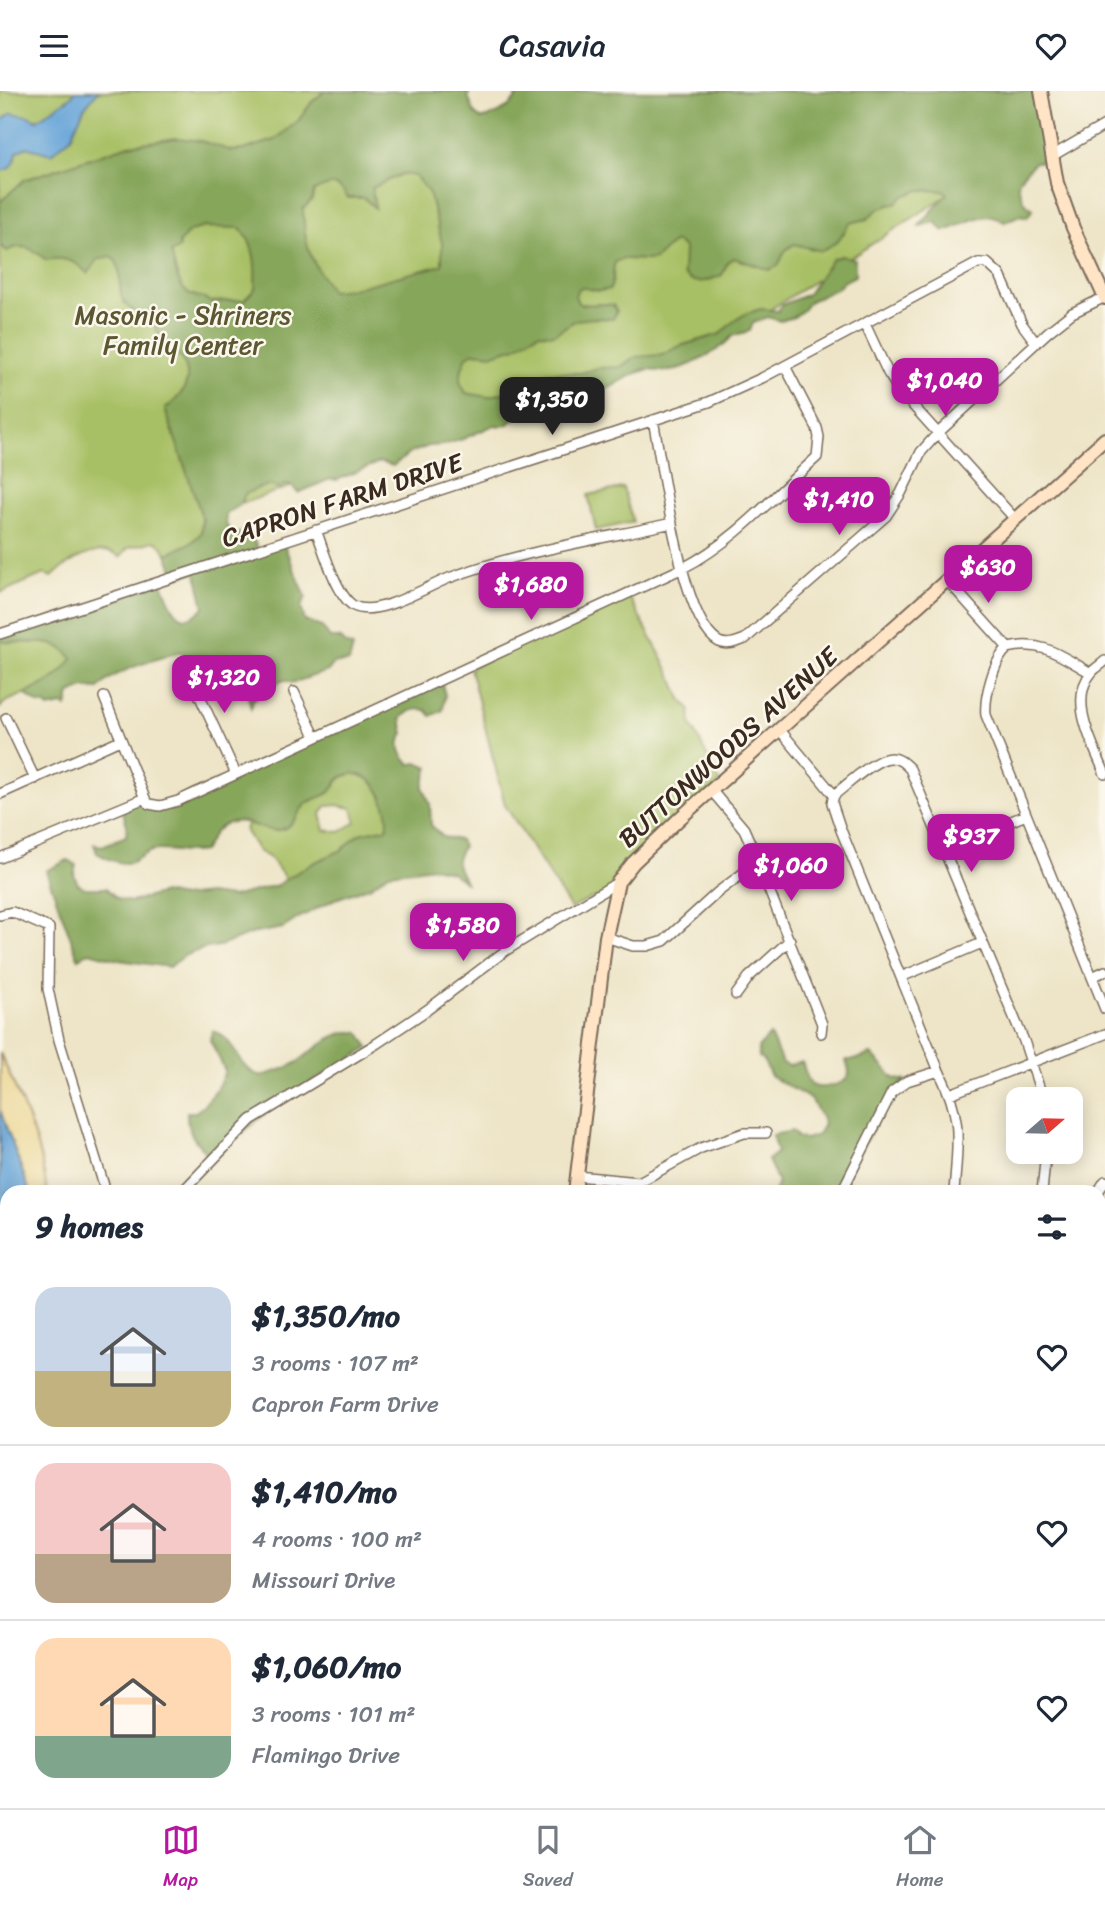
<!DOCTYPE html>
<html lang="en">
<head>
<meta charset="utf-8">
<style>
	body { margin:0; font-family:Sriracha,sans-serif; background:#f6f6f7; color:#1f2937; height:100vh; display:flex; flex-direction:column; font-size:26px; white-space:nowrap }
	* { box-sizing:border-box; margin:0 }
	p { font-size:23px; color:#747a83 }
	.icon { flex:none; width:38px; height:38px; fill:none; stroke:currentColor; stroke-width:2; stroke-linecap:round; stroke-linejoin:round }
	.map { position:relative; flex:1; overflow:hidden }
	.details { position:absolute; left:0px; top:1094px; width:1106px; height:625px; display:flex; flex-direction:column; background:#fff; border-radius:21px 21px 0 0; box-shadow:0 4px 18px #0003 }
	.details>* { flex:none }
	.needle { width:46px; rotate:70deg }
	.fabs { position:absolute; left:1006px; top:996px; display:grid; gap:14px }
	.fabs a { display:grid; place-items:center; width:77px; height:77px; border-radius:14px; background:#fff; box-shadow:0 4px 18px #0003; font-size:35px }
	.price { position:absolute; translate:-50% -60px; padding:0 16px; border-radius:14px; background:#b5179e; color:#fff; font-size:23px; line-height:46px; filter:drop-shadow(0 2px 4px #0008) }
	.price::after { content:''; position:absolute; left:50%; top:42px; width:21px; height:16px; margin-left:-10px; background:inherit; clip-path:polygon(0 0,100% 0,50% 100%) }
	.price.active { background:#222; color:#fff }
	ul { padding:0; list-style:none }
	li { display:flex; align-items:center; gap:21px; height:175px; padding:0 35px }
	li+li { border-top:2px solid #e0e1e3 }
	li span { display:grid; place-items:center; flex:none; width:196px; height:140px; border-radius:21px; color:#555 }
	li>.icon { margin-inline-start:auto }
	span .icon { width:84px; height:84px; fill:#fffc; stroke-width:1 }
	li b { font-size:30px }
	h2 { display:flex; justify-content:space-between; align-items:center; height:84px; padding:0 35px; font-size:30px }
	header { display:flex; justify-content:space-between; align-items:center; height:91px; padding:0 35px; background:#fff; font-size:32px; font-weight:600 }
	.tab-bar { display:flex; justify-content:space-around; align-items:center; height:98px; border-top:2px solid #e0e1e3; background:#fff; font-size:19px; color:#747a83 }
	.tab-bar a { display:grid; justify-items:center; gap:4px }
	.tab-bar .active { color:#b5179e }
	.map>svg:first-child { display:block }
</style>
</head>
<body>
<header><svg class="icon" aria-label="menu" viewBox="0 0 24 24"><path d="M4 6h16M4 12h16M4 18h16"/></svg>Casavia<svg class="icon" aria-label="heart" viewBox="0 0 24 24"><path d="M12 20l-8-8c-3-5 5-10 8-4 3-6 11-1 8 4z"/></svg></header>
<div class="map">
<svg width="1105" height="1717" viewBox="0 0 1105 1717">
	<rect width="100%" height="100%" fill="#fbf7ec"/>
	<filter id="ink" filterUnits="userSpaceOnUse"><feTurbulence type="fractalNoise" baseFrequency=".0143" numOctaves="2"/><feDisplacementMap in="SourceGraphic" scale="14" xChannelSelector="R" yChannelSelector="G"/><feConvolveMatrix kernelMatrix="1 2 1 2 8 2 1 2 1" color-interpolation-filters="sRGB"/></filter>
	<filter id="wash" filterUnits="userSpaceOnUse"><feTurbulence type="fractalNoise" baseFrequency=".00686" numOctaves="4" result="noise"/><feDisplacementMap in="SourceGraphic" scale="28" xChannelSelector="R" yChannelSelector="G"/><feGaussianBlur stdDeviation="1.57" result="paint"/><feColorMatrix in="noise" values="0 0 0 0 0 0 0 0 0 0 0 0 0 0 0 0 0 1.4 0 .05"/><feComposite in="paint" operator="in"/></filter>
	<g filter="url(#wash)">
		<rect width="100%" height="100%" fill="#eee5c8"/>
		<path fill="#a8c065" stroke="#727542" stroke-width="2" fill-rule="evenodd" d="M0,0H75L71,6L37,29L28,25L0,32Z
			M98,0H325L312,11L298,30L276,49L243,59L232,60L201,51L231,63L739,0L1041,44L706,260L443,344L202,426L201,442L191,452L167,463L160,453L154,450L128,457L120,466C101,450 67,471 52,486L44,483L0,502V80C13,78 14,74 17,61L26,56L51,63L71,46L84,17Z
			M623,397L633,431L596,439L588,404Z
			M628,504L670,582L681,608L690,618L691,633L720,691L684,725L613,802L590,808L571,818L505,714L470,577Z
			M0,549C24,556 55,543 73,567C57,592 31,600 5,611L0,617Z
			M355,682C360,684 366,686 371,689C383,698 391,724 387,738L359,743L342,759L286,788L270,767L258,760L245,739L248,731L303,716C309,708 319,708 328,702C341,693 333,687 355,682ZM336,714L352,717L356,731L340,741L325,739L321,723L326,715Z
			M1099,1513L1105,1515V1717H724L726,1712H1099Z
			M292,1712H340L342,1717H287Z"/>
		<path fill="#86a65a" stroke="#60683c" stroke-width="2" fill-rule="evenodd" d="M325,0H470L468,5L474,22L481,28C494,24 510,19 516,6L515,0H1041L1053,70L1035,71L1019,88L1018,95L1024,111L1033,118L1027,126L1020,124L1004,131C985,116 963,135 944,140L935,131L919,135L947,103L945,100L919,99L904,105L897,111L878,118L867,128L850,132L837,151L821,160L794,153L785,160L778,175L769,179L734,167L728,170L722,184C708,190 694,196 683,183L684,157L676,151C666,154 663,164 654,168C641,172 627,164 615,171C611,182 616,185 610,198L599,200L581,196L577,199L575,205L578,212C588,216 600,211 613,214L617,220L613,228L594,227L576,229L554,243L539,242L533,245L516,256L493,263L474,261L467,265L462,277L460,291L466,302L488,306L506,301L526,304L535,299L545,282L550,281L580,282L598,277L620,276L635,266L662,264L680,255L720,243L734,230L747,222L761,218L778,220L782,214L808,203L832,168L841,165L855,168V185L843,191L838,197L810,210L803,219L794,226L780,230L768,226L753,232L750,240L732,245C721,260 679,283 660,280C656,280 653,278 649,278C631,280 616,296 600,301C593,303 591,299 584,300C579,300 574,304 569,306L566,313C550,317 535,317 520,324C509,330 510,337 494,334L463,348L443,354L429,355L410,362L393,375L380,371L337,389L330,388L298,402L292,395L284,394L278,398C268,390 255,399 245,403L241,413L226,423C225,433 226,437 235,443L250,440L258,459L283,452L306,506L301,516L305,530L322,536L330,547H339L345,553L353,556L349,571L334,572L328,580L292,592L284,589C273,593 265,602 254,608L251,617L245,592L237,588L230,572L224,566L195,570L178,561C156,569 110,580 99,598L84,597L70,603L67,616L62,614L49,617L46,614L38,613L25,603C44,594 61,586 72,567C57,545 28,553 5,551L0,549V543L162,492C170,512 179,544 204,516L196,481L176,486L167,463L191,452L201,442L203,429L165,318C194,296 195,275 166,253C159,247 157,236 150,230C141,223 130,221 124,211C115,197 126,176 111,165L97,169L88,183C76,170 64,165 46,169C35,158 22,151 7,160L0,154V111L24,89L129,54L177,47L201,50L232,60L243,59L275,49L298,30L312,11ZM402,83L415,85L429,102L442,152V174L351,198L331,200C311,169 304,157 303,118L312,109L314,100C330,92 338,90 348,107H364L375,117L372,97ZM205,136L240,137C256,153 256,176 255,198L244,209L210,211C203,205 196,206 190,203C177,197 175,174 171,162L179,157V151L190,140Z
			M441,589L445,604L443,619L431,625L426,619C416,617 407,620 401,628L404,643C395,652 401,666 410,673L419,672L429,676L423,696L430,713L431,734L443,746L459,749L463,755C453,773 456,772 465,791L451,781L434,776L389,782L371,795L333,809L300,826L283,837L250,843L223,854L202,858L186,864L169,876L119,869L89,861L78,867L46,780L68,769L76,774L74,784L78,793L85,797H106L118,808L131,811L163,802L182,806L208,803L232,806L277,794L309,774L342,759L359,743L387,737C390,728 386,716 382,706C376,689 356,675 339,688C335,691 334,697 330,701C324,707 312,706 306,713C297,721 296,732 285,737C264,748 244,717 218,738C212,743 208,753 203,760C188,763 174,759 159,759C147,759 143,765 134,770C123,776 107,768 97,762L94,753L102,755L126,745L127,734L122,718L146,709L160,716Z
			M213,940C236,947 237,977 258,984C264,985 268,983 274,981C283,978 291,976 299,970C316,958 337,936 360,942L369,957L280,1010L212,1068C198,1054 186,1042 187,1021H196C210,1009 220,996 225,979L210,949Z
			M770,944L782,972L789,975L802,971C805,978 806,987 811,993C818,1000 843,994 848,986C851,980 847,974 846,969H854L871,963L894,987L906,990L892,1002L837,1101H774L778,1091L768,1069L777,1061L772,1044L792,1040L798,1047L805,1048L818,1044L824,1033C811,1003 811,1009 786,994C781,991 775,989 771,985C766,978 767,971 759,966L758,957Z
			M485,1093L501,1098L523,1101H466V1098Z
			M1099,1513L1105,1515V1606L1099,1607Z
			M164,1712H292L287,1717H168Z
			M340,1712H682L679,1717H342Z
			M726,1712H808L810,1717H724Z"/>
		<path fill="#eeda9e" stroke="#94825e" stroke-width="2" d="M0,962C20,1007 41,1052 47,1101H30L0,1019Z"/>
		<path fill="#66a4d8" stroke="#50677b" stroke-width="2" d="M75,0H98L84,17L71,46L51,63L26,56L17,61C14,74 13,78 0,80L1,30L12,22L28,25L37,29L71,6Z
			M0,1019L30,1101H7V1712H51L52,1717H0Z
			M682,1712H726L724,1717H679Z"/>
	</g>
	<g filter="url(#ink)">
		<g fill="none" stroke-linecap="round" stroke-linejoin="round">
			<defs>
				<path id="street" d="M1052,65L1105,34
					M865,233L888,282L899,299L1015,428
					M653,329C662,372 681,531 719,551C728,555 737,551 745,548L886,425L901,402L921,361L938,342L1048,241L1072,222L1105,206
					M316,439C323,457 337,506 354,515C377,527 426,496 449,487C521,460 597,449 672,432
					M947,489L1008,557
					M0,543L709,311L762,287L978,172H987L1000,184L1022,233L1036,252
					M1008,557C994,568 984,607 986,624L1105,918
					M1008,557C1042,548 1062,566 1091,582
					M1105,570C1101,574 1095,577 1092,581C1067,609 1094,655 1105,683
					M187,578L236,683
					M294,601L315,645
					M104,606L146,710L149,713L160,715L178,710L683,477C734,451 775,404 817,366L819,346L817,337L785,275
					M6,627L35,688
					M779,638L834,704L832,712L841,739L939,980C963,1029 958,1048 954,1101
					M711,699L744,738L752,756L822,933L821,942
					M0,703L120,649
					M834,704C846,695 876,666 891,667C899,667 904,672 910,678L1024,950L1043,1008
					M944,758L1026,724
					M0,767L145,707
					M0,824L12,821L49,837L48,898L59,949L106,1101
					M606,846L633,855H647L664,850L718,801L758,771
					M901,886L982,852
					M1092,886L1105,880
					M736,904L749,886L790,849
					M950,1003L1105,943
					M577,1085L639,1091L701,1057L744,1042H766
					M843,1098L892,1001L907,990L939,980
					M182,1101L251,1029L376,953L427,919L505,860L618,791
					M1042,1101L1046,1060
					M1098,1101L1105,1090
					M83,1712L84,1717"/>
				<path id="secondary" d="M1041,0L1057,92L1073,137L1105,207
					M575,1101L606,846L618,791L633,772L679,728L1105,348
					M491,1717V1712"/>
			</defs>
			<use href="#street" stroke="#7a6b5a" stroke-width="12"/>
			<use href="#secondary" stroke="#7a6b5a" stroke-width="16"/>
			<use href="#street" stroke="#fff" stroke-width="9"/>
			<use href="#secondary" stroke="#ffe4c6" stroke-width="12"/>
		</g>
	</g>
	<g text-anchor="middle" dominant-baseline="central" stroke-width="5" stroke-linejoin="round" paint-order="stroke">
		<g font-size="26" fill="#5c5733" stroke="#fbf7ec">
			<text x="183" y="224">Masonic - Shriners<tspan x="183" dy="30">Family Center</tspan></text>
		</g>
		<g font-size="26" fill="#3b2a1e" stroke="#fbf7ec">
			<text transform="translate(342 409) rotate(-18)">CAPRON FARM DRIVE</text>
			<text transform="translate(728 656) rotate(-42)">BUTTONWOODS AVENUE</text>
		</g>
	</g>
</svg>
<div class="fabs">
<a><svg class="needle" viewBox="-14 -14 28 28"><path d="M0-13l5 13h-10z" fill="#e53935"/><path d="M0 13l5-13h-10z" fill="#747a83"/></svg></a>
</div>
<b class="price" style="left:945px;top:327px">$1,040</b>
<b class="price active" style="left:552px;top:346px">$1,350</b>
<b class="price" style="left:839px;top:446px">$1,410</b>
<b class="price" style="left:988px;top:514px">$630</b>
<b class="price" style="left:531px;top:531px">$1,680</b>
<b class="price" style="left:224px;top:624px">$1,320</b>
<b class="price" style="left:971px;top:783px">$937</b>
<b class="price" style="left:791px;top:812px">$1,060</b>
<b class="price" style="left:463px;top:872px">$1,580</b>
<section class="details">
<h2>9 homes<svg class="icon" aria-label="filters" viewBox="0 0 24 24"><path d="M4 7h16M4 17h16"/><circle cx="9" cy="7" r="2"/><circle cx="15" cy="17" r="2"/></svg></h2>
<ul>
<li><span style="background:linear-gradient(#c9d6e8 60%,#c2b280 0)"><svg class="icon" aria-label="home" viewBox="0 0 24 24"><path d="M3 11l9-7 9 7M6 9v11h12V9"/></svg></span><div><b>$1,350/mo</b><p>3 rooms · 107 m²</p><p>Capron Farm Drive</p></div><svg class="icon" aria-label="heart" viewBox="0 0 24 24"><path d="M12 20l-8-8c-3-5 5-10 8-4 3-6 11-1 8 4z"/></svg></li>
<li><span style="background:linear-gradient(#f6c9c9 65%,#b9a48a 0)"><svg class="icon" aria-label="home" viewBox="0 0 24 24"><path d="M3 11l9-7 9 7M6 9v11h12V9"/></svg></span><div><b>$1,410/mo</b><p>4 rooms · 100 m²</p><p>Missouri Drive</p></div><svg class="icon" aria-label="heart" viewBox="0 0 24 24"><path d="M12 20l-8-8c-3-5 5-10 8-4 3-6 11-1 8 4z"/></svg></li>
<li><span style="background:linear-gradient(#ffd9b3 70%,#7fa58c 0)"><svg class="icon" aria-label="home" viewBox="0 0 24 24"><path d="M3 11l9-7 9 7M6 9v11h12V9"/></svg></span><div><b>$1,060/mo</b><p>3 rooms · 101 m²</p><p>Flamingo Drive</p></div><svg class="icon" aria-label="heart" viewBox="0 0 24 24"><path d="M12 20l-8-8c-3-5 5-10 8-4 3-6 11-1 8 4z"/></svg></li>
</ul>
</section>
</div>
<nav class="tab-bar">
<a class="active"><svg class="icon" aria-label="map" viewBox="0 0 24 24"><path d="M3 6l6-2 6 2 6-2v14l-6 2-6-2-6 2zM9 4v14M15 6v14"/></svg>Map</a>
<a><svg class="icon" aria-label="saved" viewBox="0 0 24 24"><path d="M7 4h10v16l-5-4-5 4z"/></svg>Saved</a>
<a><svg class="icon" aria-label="home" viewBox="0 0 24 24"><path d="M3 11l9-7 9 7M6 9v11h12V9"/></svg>Home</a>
</nav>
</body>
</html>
